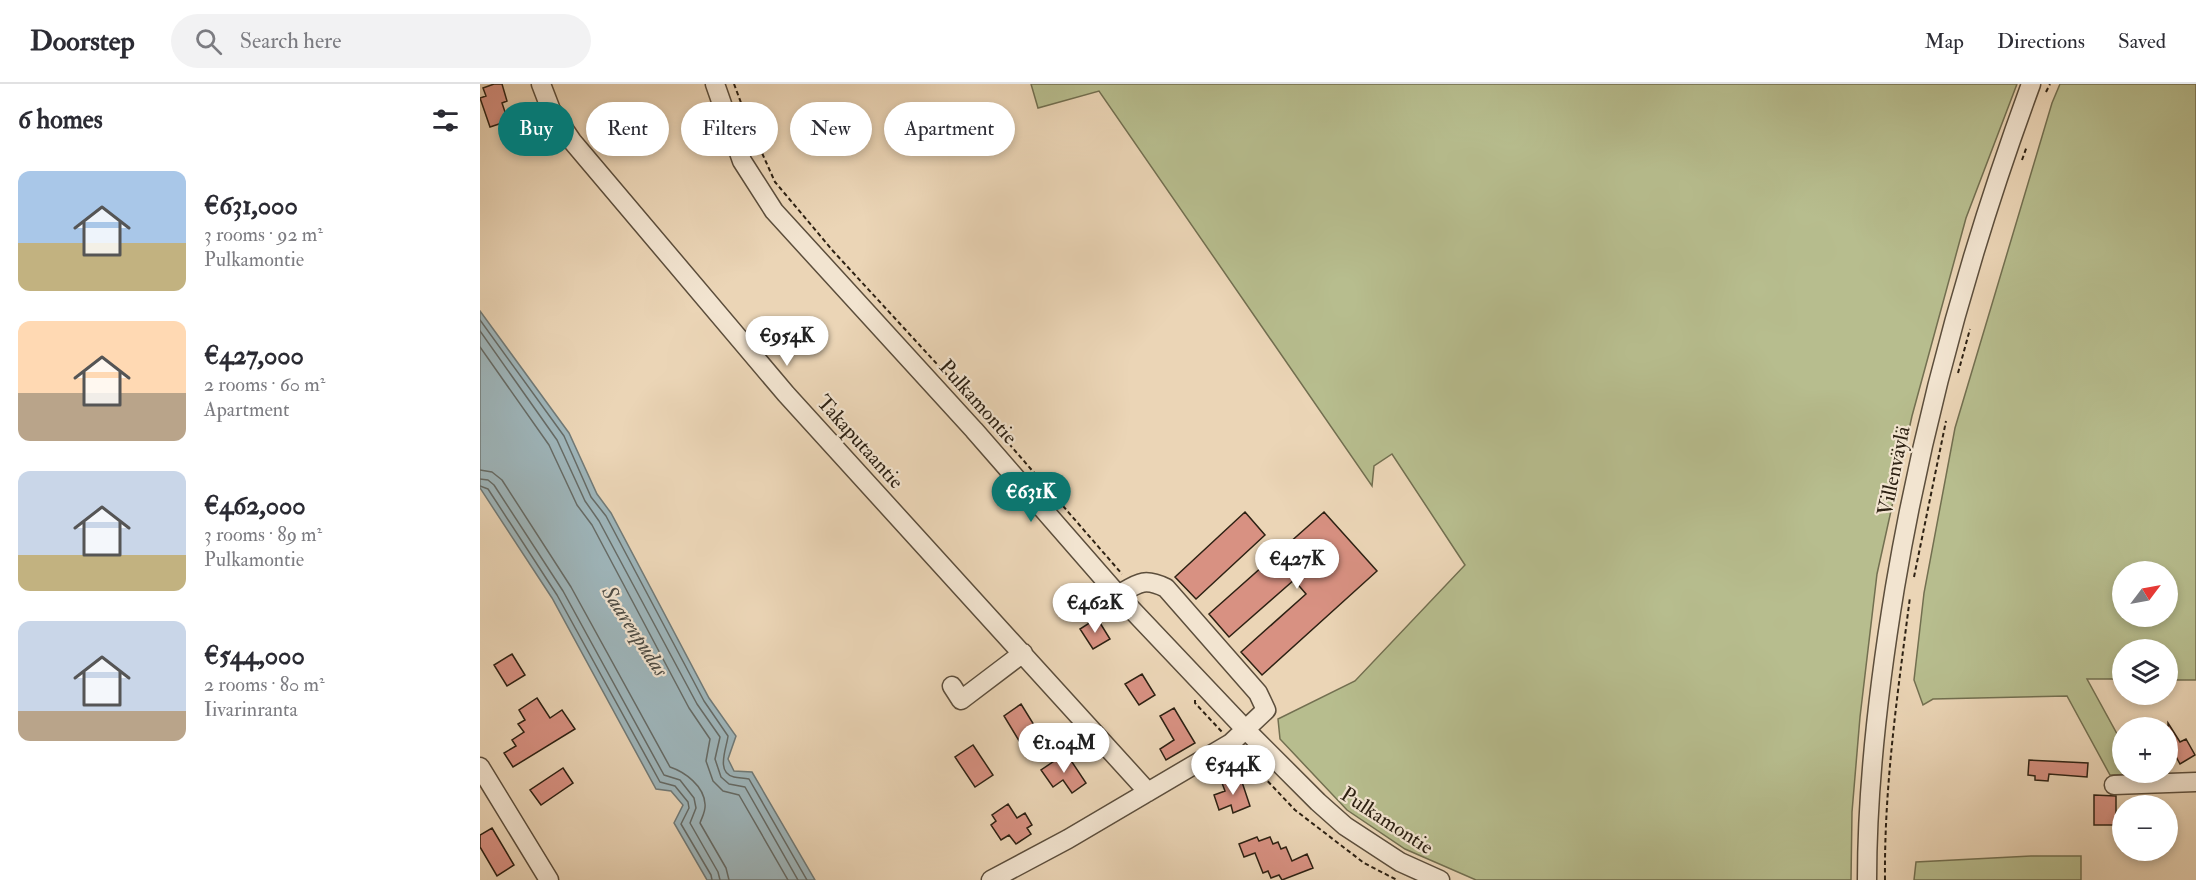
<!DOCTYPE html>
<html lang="en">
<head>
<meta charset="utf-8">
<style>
	body { margin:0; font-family:"IM FELL Double Pica",serif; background:#f2f2f3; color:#2b2b33; height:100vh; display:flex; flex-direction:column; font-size:22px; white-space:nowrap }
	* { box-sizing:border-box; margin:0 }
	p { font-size:20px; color:#7c7c81 }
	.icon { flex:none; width:33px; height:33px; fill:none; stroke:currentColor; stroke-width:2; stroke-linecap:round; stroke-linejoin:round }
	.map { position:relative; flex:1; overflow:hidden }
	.sheet { display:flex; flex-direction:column; background:#fff; width:480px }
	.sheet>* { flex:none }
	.top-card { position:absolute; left:18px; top:18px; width:570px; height:54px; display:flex; gap:12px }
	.needle { width:39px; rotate:58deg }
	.fabs { position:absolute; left:1632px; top:477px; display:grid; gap:12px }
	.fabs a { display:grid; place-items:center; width:66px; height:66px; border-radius:50%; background:#fff; box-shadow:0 3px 9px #0003; font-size:30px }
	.price { position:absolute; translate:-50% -51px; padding:0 14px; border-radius:21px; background:#fff; color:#222; font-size:20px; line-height:39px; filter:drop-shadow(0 2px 3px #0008) }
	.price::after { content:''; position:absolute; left:50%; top:36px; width:18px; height:14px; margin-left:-9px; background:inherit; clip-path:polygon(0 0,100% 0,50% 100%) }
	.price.on { background:#0f766e; color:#fff }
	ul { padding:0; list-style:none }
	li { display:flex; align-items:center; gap:18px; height:150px; padding:0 18px }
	li span { display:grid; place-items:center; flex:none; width:168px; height:120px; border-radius:12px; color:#555 }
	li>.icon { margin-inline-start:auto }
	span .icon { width:72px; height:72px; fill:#fffc; stroke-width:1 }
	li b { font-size:26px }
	h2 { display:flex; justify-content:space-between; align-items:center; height:72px; padding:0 18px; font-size:26px }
	.tag { padding:0 21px; border-radius:27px; background:#fff; box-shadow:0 3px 9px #0003; font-size:21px; line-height:54px }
	.tag.on { background:#0f766e; color:#fff }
	header { display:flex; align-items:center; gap:36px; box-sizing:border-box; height:84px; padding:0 30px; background:#fff; border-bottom:2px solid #e1e1e2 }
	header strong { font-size:28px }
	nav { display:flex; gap:33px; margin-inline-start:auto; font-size:21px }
	.search { width:420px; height:54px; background:#f2f2f3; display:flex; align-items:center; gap:15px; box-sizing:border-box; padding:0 21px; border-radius:33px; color:#7c7c81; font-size:22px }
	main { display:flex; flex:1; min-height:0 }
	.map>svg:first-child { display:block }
</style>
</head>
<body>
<header>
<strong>Doorstep</strong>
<div class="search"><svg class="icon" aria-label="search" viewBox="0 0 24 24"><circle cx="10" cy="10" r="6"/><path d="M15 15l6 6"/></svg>Search here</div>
<nav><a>Map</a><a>Directions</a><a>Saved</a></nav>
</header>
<main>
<section class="sheet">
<h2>6 homes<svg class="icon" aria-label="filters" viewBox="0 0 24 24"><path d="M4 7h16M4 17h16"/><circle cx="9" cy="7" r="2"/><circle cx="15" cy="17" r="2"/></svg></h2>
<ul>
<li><span style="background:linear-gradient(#a9c7e8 60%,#c2b280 0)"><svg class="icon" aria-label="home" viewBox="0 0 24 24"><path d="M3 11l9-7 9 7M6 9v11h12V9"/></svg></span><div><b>€631,000</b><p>3 rooms · 92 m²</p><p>Pulkamontie</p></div></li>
<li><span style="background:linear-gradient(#ffd9b3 60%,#b9a48a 0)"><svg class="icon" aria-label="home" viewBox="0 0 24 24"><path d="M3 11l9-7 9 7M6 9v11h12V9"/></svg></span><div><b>€427,000</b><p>2 rooms · 60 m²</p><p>Apartment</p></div></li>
<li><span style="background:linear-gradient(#c9d6e8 70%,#c2b280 0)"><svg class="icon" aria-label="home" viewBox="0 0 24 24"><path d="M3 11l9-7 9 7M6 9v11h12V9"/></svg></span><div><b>€462,000</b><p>3 rooms · 89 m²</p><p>Pulkamontie</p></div></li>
<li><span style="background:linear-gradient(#c9d6e8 75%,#b9a48a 0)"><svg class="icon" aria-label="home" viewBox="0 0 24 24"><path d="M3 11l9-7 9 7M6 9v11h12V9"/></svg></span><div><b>€544,000</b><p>2 rooms · 80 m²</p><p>Iivarinranta</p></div></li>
</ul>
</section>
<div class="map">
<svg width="1716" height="796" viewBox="0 0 1716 796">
	<rect width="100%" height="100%" fill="#ebd5b6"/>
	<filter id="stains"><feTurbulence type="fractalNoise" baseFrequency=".00333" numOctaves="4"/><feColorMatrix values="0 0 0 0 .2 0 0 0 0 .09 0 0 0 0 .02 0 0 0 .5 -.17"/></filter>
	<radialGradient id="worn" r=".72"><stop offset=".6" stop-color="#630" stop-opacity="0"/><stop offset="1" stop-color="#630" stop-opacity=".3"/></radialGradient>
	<path fill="#b7bd8e" stroke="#726f50" stroke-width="1.5" fill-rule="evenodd" d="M551,0H1537L1486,134L1432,332L1397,490L1380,633L1372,728L1371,796H996L925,765L867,726L800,655L798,635L875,597L985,481L912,370L894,382L892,402L619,7L558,24Z
		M1580,0H1716V596H1688V566H1642V595H1607L1642,659V688L1660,690L1630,691L1587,612L1453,615L1443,621L1434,596L1444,509L1475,344L1572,19ZM1642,488H1688V532H1642Z
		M1551,772H1601V796H1434L1436,778Z"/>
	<path fill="#9eb5ba" stroke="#717a77" stroke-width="1.5" d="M0,227L89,349L117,410L131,429L229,614L256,652L248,675L254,687L272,688L335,796H227L194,739L203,721L191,707L176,705L72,514L0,404Z"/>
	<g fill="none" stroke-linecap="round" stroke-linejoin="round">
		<path stroke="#666b66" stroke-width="1.5" d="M0,236L84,352L111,413L126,432L224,617L248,652C247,663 235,689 254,693C259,694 264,694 269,695L327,796
			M0,247L77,356L105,417L119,437L217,620L240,653L235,675L241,693L249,700L265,703L318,796
			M0,263L69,361L97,421L112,441L209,624L230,655L226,677L233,697L243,707L259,711L308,796
			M0,386L12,388L22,396L91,503L190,683C205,688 224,702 225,720C226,727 222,733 220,739L246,784L249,796
			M0,395L8,396L14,401L83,507L184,691L200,696L214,714L216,724L210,739L238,788L240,796
			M0,402L8,405L77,511L180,698L195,702L208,718L209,724L201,740L231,791L232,796"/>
	</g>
	<path fill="#d89182" stroke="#2d2113" stroke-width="1.5" d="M14,0H22L27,17L22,19L28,37L10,43L0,14L6,12L3,4Z
		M765,428L785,451L716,515L695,493Z
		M844,428L897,487L782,591L761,568L826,510L814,496L749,553L729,530Z
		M617,534L630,555L613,565L600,545Z
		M32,570L45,591L27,602L14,581Z
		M662,590L675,611L659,621L645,600Z
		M57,614L70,634L82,626L95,645L33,683L24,669L36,662L32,656L44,648L38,640L45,636L39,626Z
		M541,620L559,649L541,660L524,632Z
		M694,624L715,659L686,676L680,665L694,656L680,632Z
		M1688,639L1700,658L1706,655L1715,671L1700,680L1688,658Z
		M493,661L513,691L495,703L475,673Z
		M586,669L606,699L592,709L583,696L573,703L561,686Z
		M1549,676L1608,679L1607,693L1569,690L1568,697L1555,696V692L1548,691Z
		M83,684L93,699L61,721L50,706Z
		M760,692L770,722L753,729L751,721L739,726L734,711L745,707L742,699Z
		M1614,711L1636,712V741H1614Z
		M528,720L537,734L545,729L552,741L547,744L551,750L536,760L529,751L521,756L511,741L516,737L512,731Z
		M12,744L34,781L17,792L0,763V751Z
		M777,753L779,757L790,753L793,760L798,758L801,765L806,763L812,777L827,770L833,784L802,796L799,791L791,794L788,787L783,789L775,769L764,773L759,760Z"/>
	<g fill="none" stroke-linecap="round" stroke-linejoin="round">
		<defs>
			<path id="minor" d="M61,0L71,26L92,57L306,310L668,708
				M235,0L262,77L294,127L494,346L638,511L766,646L838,718L865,742L920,778L960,796
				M472,602L481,616L543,569
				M0,683L69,796
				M1634,701L1716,698
				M511,796L588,755L751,659L786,626L778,609L686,504C664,493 658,499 638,511
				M1387,796C1387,697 1399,600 1415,503C1444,331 1491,163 1551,0"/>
		</defs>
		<use href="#minor" stroke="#5c4e3c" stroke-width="21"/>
		<path stroke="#2d2113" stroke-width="2" stroke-dasharray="4.5 3" stroke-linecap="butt" d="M254,0L269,40L295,98L353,167L468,292
			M1566,8L1570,0
			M1542,76L1547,62
			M1478,289L1490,245
			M524,354L642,490
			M1434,493L1466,337
			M715,616V619L742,648
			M762,670L815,726L884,779L917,796
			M1405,796C1404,701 1418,607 1430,513"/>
		<use href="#minor" stroke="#f2e4d0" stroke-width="18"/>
	</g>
	<g text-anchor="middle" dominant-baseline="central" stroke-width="4.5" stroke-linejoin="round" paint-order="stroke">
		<g font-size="21" fill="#2d2113" stroke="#f2e4d0">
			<text transform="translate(498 318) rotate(48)">Pulkamontie</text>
			<text transform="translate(380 358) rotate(48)">Takaputaantie</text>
			<text transform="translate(1414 387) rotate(-78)">Villenväylä</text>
			<text transform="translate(907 737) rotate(33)">Pulkamontie</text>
		</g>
		<g font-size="22" font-style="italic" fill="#4f4d45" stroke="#f2e4d0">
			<text transform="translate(155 547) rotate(57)">Saarenpudas</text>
		</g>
	</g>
	<rect width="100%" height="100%" filter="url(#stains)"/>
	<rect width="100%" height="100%" fill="url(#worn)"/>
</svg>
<div class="fabs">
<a><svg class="needle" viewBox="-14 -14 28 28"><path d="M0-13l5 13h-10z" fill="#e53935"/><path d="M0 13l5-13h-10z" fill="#7c7c81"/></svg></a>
<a><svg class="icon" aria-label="layers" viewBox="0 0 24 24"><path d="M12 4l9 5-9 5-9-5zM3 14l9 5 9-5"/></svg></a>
<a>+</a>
<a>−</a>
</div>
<b class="price" style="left:307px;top:283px">€954K</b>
<b class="price on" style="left:551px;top:439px">€631K</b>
<b class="price" style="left:817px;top:506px">€427K</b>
<b class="price" style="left:615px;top:550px">€462K</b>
<b class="price" style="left:584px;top:690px">€1.04M</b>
<b class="price" style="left:753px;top:712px">€544K</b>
<div class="top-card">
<a class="tag on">Buy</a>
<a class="tag">Rent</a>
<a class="tag">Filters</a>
<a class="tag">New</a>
<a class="tag">Apartment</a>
</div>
</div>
</main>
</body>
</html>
